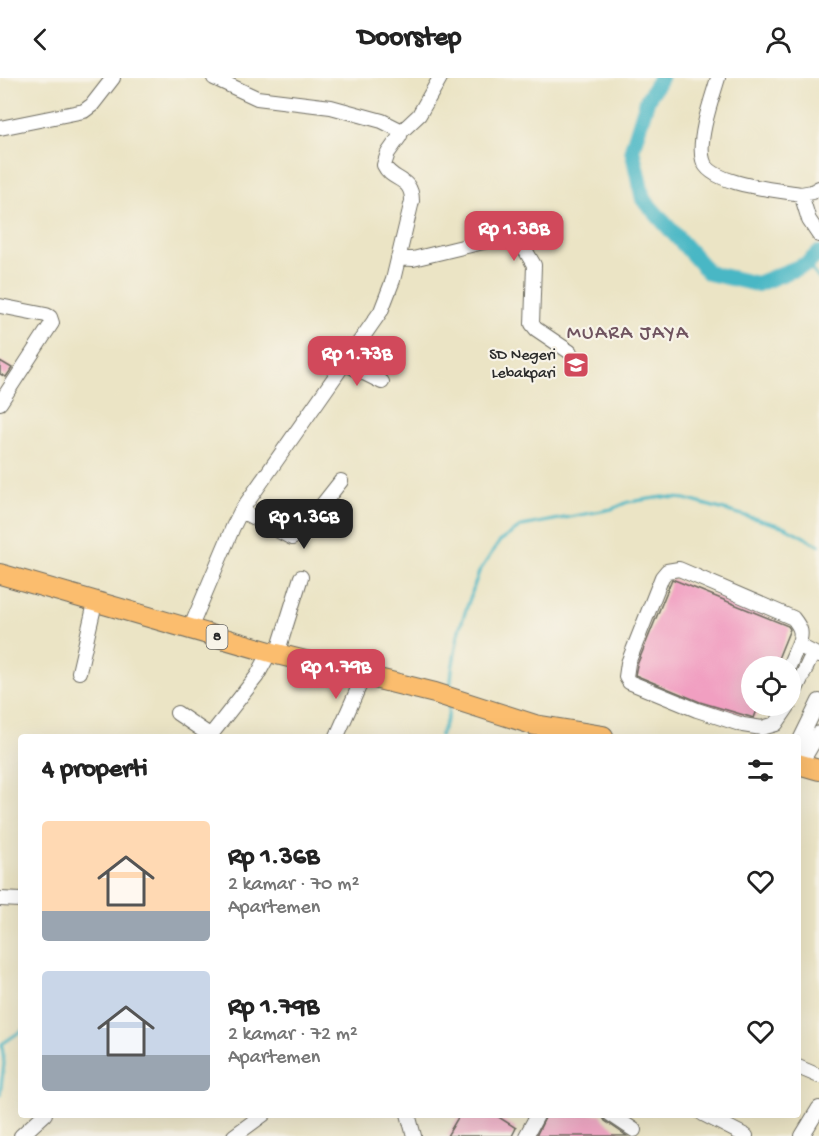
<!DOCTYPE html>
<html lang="id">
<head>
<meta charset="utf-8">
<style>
	body { margin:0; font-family:"Gochi Hand",sans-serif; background:#f2f2f2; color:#222; height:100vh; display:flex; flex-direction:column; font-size:22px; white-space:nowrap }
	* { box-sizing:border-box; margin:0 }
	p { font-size:20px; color:#767676 }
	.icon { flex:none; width:33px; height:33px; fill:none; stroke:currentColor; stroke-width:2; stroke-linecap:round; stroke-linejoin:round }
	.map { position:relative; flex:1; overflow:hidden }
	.details { position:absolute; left:18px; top:656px; width:783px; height:384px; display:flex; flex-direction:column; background:#fff; border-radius:6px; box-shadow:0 6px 24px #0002 }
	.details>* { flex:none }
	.buttons { position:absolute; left:741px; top:578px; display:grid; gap:12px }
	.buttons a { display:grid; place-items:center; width:60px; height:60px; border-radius:50%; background:#fff; box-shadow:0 6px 24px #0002; font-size:30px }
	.price { position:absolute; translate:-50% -51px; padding:0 14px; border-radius:12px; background:#d1495b; color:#fff; font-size:20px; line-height:39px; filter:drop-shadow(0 2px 3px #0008) }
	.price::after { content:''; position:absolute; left:50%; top:36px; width:18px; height:14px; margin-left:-9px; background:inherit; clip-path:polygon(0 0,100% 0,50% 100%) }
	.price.active { background:#222; color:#fff }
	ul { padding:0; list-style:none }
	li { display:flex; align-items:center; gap:18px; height:150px; padding:0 24px }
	li span { display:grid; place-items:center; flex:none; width:168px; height:120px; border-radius:6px; color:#555 }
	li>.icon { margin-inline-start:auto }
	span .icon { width:72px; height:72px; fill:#fffc; stroke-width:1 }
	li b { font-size:26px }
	h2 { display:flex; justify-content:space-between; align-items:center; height:72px; padding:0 24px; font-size:26px }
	header { display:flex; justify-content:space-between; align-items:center; height:78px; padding:0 24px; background:#fff; font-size:27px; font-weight:700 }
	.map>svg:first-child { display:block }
</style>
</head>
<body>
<header><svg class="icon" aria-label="back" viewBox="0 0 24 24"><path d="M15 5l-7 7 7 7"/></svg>Doorstep<svg class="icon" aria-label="person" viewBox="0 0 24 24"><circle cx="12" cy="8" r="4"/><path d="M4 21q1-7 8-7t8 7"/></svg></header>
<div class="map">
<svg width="819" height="1058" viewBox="0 0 819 1058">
	<rect width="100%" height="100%" fill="#f7f3e8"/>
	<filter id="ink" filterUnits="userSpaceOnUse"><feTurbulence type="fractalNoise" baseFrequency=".0167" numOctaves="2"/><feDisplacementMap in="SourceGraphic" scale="12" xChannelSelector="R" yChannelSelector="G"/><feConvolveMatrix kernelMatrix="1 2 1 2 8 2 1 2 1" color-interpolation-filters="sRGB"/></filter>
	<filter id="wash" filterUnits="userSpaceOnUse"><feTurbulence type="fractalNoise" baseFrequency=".008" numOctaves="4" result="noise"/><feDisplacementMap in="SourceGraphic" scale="24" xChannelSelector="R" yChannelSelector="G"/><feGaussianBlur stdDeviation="1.35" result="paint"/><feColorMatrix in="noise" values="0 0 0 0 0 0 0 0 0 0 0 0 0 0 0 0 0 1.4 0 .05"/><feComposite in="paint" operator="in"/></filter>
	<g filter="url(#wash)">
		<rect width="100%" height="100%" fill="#ebe4c5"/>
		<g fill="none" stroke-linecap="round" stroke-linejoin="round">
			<path stroke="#4ab7c5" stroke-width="3" d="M807,186L819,201
				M450,613L452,592L459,552L479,494L500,463L522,448L612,431L628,424L663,419L685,421L785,449L819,467
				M440,658L448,639L449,626
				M2,966L21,953
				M0,1017L4,986L2,966"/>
			<path stroke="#4ab7c5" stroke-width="16" d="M661,0L648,20L632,71L643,121L709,195L757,206L807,186L819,175"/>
		</g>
		<g id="blocks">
			<path fill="#f19fc1" d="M0,283L12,290L6,299L0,296Z
				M672,501L788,548L790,551L775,588H752V627H759L754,640L700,624L635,597L637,587Z
				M460,1036H494L516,1050L512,1058H447Z
				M547,1036H601L605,1043L627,1058H536Z"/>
		</g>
	</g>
	<g filter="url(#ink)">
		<use href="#blocks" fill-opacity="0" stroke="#6e6c61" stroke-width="1.5"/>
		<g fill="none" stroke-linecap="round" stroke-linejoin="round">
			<defs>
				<path id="minor" d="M718,0C712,20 697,62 703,82C709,107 779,112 801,116L812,114L819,110
					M0,50L84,33L92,27L113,0
					M401,54L419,37L440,0
					M801,116L809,142L819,157
					M398,180L413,181L512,157L517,158L534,187L532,246L536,251L570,274
					M0,228L46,237L50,239L52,245L0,325
					M346,286L382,304
					M241,433L292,460L300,455L341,403
					M190,551L233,449L241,433L381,233L393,202L412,123C412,98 392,104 384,87L388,75L400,58L398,51L382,43L331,29L257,20L214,0
					M277,576L301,499
					M789,588L798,567
					M79,594L95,525
					M790,624L813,575
					M789,627L776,646L762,650L743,647L697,632L629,604L626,599L628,585L662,499L667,493L679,491L793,540C801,550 803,555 798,567L819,578
					M177,635L211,658
					M210,658L257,598L270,574
					M337,658L364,597
					M798,666L819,623
					M800,687L819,655
					M0,821L21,822
					M798,989L819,998
					M408,1036L414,1058
					M610,1036L634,1052
					M703,1036L746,1058
					M21,1058L45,1036
					M234,1058L264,1036
					M526,1058L538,1036
					M802,1058L819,1030"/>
				<path id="highway" d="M0,496L277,576L435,615L535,647L603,658
					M798,686L819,692"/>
			</defs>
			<use href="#minor" stroke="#6e6c61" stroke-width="16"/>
			<use href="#highway" stroke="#6e6c61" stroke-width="22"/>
			<use href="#minor" stroke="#fff" stroke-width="14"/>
			<use href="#highway" stroke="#fbbd6e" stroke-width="20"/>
		</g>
	</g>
	<defs>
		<symbol id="school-square" viewBox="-11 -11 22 22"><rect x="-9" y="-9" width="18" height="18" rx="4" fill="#d1495b" stroke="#f7f3e8"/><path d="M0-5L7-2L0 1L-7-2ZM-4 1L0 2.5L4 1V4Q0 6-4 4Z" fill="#fff"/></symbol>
	</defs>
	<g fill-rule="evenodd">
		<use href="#school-square" x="561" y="272" width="30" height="30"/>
	</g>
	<g text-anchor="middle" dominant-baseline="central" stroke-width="4.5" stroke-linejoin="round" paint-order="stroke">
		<rect fill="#f7f3e8" stroke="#686764" stroke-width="1.5" x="206.5" y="547" width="21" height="24" rx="4.5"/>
		<g font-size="15" font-weight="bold" fill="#2b2b2b">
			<text x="217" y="559">8</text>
		</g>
		<g font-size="16" fill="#2b2b2b" stroke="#f7f3e8" text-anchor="end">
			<text x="556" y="278">SD Negeri<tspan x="556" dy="18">Lebakpari</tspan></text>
		</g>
		<g font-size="20" letter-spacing="1.5" fill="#705460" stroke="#f7f3e8">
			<text x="628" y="256">MUARA JAYA</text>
		</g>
	</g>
</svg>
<div class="buttons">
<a><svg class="icon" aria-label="locate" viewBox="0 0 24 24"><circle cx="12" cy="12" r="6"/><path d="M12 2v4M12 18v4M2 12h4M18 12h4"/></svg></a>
</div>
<b class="price" style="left:514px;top:184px">Rp 1.38B</b>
<b class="price" style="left:357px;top:309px">Rp 1.73B</b>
<b class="price active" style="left:304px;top:472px">Rp 1.36B</b>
<b class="price" style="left:336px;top:622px">Rp 1.79B</b>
<section class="details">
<h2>4 properti<svg class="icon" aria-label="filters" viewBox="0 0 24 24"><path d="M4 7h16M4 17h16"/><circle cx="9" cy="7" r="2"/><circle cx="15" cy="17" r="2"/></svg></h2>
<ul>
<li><span style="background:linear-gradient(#ffd9b3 75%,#9aa5b1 0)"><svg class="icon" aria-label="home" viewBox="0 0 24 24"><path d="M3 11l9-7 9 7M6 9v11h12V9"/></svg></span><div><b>Rp 1.36B</b><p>2 kamar · 70 m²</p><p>Apartemen</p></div><svg class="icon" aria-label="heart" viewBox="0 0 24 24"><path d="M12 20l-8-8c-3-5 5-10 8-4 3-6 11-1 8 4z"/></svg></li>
<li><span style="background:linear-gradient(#c9d6e8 70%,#9aa5b1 0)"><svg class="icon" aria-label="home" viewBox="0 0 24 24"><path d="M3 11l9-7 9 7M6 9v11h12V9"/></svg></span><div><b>Rp 1.79B</b><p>2 kamar · 72 m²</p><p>Apartemen</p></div><svg class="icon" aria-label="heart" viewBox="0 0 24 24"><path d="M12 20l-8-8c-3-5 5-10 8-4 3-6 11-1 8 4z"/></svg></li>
</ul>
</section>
</div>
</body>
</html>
